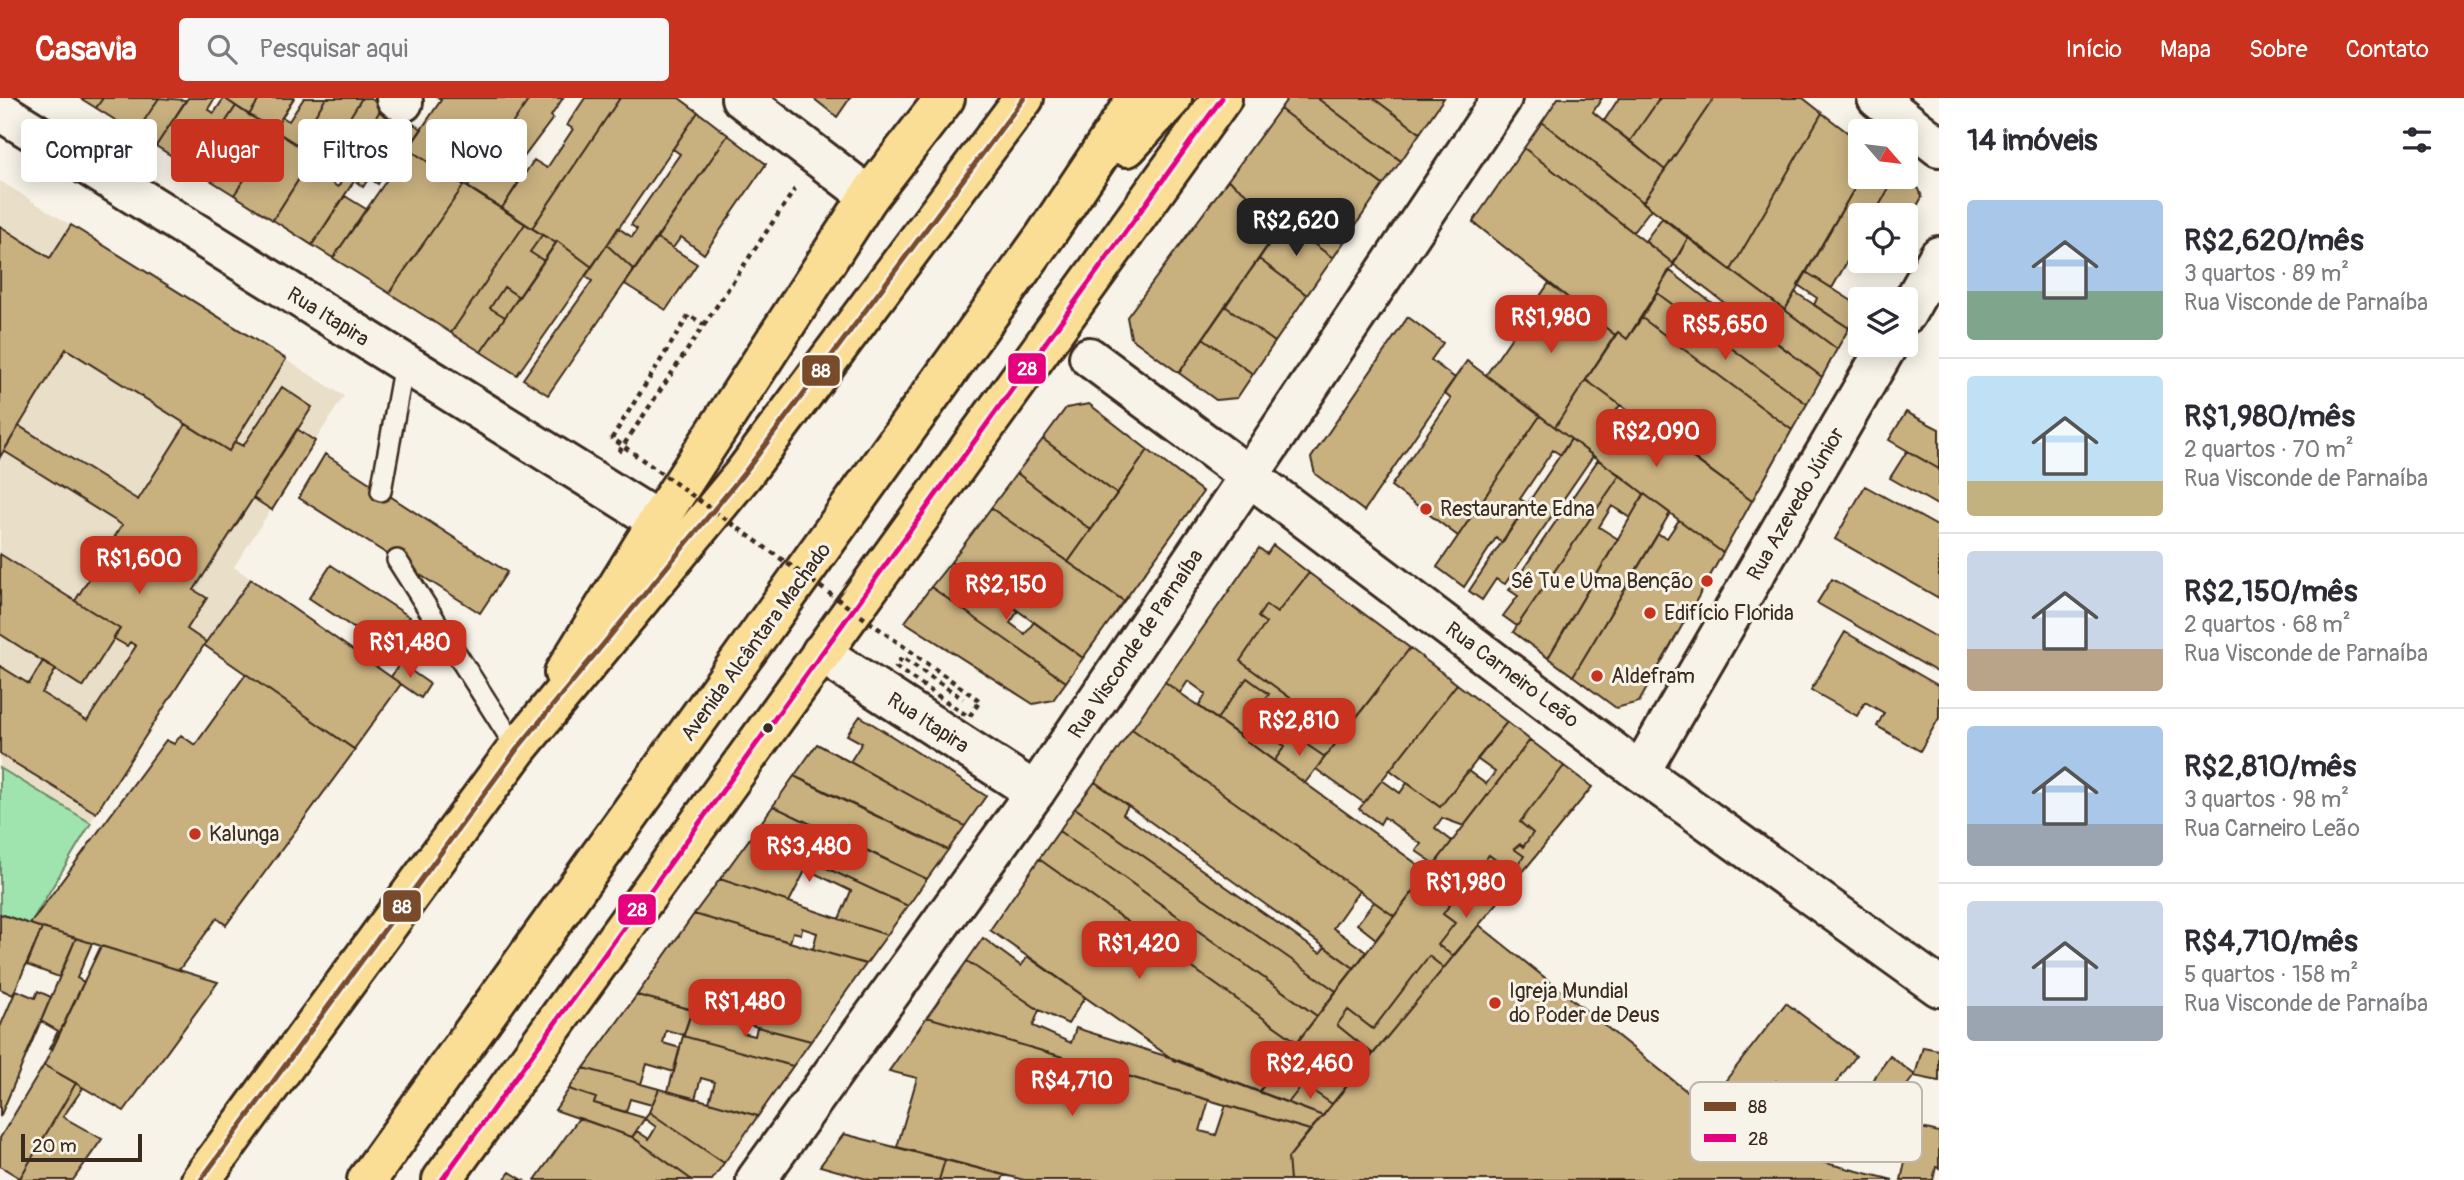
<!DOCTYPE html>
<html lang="pt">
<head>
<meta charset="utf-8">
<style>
	body { margin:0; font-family:Pangolin,sans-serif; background:#f7f7f7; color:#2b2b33; height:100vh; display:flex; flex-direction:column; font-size:26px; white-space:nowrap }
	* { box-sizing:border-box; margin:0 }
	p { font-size:23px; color:#7c7c81 }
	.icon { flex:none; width:38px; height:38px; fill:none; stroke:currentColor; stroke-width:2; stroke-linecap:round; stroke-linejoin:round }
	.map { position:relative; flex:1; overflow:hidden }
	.details { display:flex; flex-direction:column; background:#fff; width:525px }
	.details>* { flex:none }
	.guide { position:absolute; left:21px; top:21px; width:665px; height:63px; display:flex; gap:14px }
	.needle { width:46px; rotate:118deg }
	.buttons { position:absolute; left:1848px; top:21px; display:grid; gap:14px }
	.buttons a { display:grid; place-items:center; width:70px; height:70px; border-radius:7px; background:#fff; box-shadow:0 4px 18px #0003; font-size:35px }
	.scale { position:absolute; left:21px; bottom:18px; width:121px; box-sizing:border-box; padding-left:7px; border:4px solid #3b2a1e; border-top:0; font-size:19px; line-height:24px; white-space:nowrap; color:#3b2a1e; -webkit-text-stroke:5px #f7f3e8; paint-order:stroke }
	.price { position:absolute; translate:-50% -60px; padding:0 16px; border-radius:14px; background:#c8321e; color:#fff; font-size:23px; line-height:46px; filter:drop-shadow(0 2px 4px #0008) }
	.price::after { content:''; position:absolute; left:50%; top:42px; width:21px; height:16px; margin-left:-10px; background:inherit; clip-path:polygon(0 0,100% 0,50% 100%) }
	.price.on { background:#222; color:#fff }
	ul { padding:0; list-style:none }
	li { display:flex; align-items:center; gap:21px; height:175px; padding:0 28px }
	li+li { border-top:2px solid #e1e1e2 }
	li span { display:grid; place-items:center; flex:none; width:196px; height:140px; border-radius:7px; color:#555 }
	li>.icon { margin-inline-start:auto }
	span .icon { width:84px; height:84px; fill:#fffc; stroke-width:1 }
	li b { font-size:30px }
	h2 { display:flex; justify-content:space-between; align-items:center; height:84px; padding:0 28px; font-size:30px }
	.chip { padding:0 24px; border-radius:7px; background:#fff; box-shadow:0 4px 18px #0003; font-size:24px; line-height:63px }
	.chip.on { background:#c8321e; color:#fff }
	header { display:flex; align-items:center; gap:42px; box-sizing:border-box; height:98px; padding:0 35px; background:#c8321e; color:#fff }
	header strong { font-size:33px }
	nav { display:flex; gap:38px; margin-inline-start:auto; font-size:24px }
	.search { width:490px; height:63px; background:#f7f7f7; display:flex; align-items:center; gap:18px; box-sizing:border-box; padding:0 24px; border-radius:7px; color:#7c7c81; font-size:26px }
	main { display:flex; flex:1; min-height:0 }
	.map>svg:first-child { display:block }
</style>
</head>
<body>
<header>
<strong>Casavia</strong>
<div class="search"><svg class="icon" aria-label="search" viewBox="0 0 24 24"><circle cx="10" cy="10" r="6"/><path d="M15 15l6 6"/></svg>Pesquisar aqui</div>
<nav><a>Início</a><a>Mapa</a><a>Sobre</a><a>Contato</a></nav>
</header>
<main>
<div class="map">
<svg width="1939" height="1082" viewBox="0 0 1939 1082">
	<rect width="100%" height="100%" fill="#f7f3e8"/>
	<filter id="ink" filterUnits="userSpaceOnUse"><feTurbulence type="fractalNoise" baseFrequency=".0143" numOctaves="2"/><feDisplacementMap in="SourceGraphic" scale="14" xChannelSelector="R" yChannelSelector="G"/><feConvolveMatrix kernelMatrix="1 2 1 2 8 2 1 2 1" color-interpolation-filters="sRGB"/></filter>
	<g filter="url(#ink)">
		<path fill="#e9dfc8" d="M0,83L344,298L234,469L251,481L204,547L96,715L30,826L0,816Z"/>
		<path fill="#9fe3af" stroke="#6d8666" stroke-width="2" d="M0,670L91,725L30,826L0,816Z"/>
		<path fill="#c8b07f" stroke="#3b2a1e" stroke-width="2" d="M80,0H103L96,10Z
			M103,0H159L136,35L96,10Z
			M159,0L186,2L156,48L136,35Z
			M188,0H215L208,11L214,15L224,0L236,8L194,72L156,48Z
			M224,0H260L249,17Z
			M260,0H294L274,32L249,17Z
			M304,0H326L297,47L274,32L282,19L289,23Z
			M326,0H362L345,27L340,24L336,30L321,22L314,33L333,45L322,63L297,47Z
			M362,0H371L383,8L357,49L351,45L343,57L339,54L330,67L322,63Z
			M438,0H530L468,89L408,51L441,2Z
			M530,0H563L551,18L553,20L509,79L518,85L502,110L468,89Z
			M585,0H620L532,130L502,110L534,62L547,70L573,31L567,27Z
			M620,0H679L698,14L592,169L557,143L556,145L532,130Z
			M813,0H850L837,19Z
			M1288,0H1317L1401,63L1383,87L1280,11Z
			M1317,0H1373L1420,35L1401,63Z
			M1373,0H1444L1420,35Z
			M1558,0H1602L1593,14L1665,72L1643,104L1542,24Z
			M1619,0H1660L1630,43L1604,23Z
			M1660,0H1714L1665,72L1630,43Z
			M1714,0H1803L1822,15L1731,172L1643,104Z
			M236,8L270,30L264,40L270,44L234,97L194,72Z
			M383,8L401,19L358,85L340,74L352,56L359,61L363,53L357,49Z
			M1280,11L1383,87L1333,160L1228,82Z
			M698,14L728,37L634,172L607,147L618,130L632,139L637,131L631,127L680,56L673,51Z
			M1822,15L1860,44L1861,79L1785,212L1731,172Z
			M401,19L422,31L392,74L387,71L378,86L369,80L363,89L358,85Z
			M1542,24L1651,111L1633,134L1524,50Z
			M277,34L314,57L273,122L234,97Z
			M728,37L766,66L704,156L681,139L673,150L657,140Z
			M1524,50L1674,166L1627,241L1618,234L1615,237L1473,124Z
			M408,51L464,87L389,195L333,160Z
			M314,57L324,64L317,75L338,89L345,77L354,83L312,147L273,122Z
			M1861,79H1895L1874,117H1860V141L1832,190L1806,174Z
			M1895,79H1904L1919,91L1922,99L1906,128V117H1874Z
			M1228,82L1284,124L1179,275L1131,240L1127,219Z
			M464,87L525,126L451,235L389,195Z
			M345,98L366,111L333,160L312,147Z
			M1662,120L1688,140L1674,166L1645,143Z
			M1284,124L1333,160L1307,197L1259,161Z
			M525,126L542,137L530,154L544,163L519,199L504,189L490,210L505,219L481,254L451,235Z
			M71,127L286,261L229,353L66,251L0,359V128L50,160Z
			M542,137L556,145L544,163L530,154Z
			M657,140L697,166L666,212L625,186Z
			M1688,140L1837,251L1822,279L1673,166Z
			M557,143L592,169L517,277L481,254Z
			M607,147L634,172L548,297L523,281L592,183L585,178Z
			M1259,161L1307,197L1275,244L1225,208Z
			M1669,172L1765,246L1770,240L1822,279L1807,306L1657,195Z
			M1806,174L1860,208L1849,230L1814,207L1817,200L1798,187Z
			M1549,185L1615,237L1555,329L1486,277Z
			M504,189L519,199L505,219L490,210Z
			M1795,194L1849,230L1837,251L1785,212Z
			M1657,195L1807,306L1792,332L1642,220Z
			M1225,208L1275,244L1253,276L1203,240Z
			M1408,219L1443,245L1431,262L1455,280L1364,413L1315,376L1311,360Z
			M1642,220L1792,332L1752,403L1586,282L1618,234L1627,241Z
			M1203,240L1253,276L1237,300L1216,302L1179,275Z
			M1467,263L1540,318L1458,438L1391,388L1451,301L1444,295Z
			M1586,282L1620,307L1610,322L1646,348L1657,333L1752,403L1723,455L1555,329Z
			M282,289L312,309L194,492L207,500L187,531L206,544L96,715L0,656V568L29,586L43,563L56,571L42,595L87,623L136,548L130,544L127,548L113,540L120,531L75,503L122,427L4,353L19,328L138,402L186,326L229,353L235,344L243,348Z
			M1089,306L1148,352L1117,396L1043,341L1066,310Z
			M1906,314L1939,331V371L1889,342Z
			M1540,318L1571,341L1561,357L1553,352L1520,401L1528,406L1502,445L1496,440L1464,489L1437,469Z
			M297,331L315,343L272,412L253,400Z
			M1043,341L1117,396L1091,432L1017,375Z
			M1571,341L1593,358L1505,486L1496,481L1482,502L1469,493Z
			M1148,352L1203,394L1124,503L1068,464Z
			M1907,353L1939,371V408L1890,380Z
			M325,356L507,474L480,515L299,400Z
			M1598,362L1620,377L1517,528L1503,518L1518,498L1509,492Z
			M1017,375L1091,432L1068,464L991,410Z
			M1620,377L1644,396L1630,420L1612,408L1599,429L1618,441L1548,560L1513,534Z
			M1865,388L1939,429V500L1835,441Z
			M1644,396L1670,415L1573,578L1548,560Z
			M991,410L1124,503L1083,560L951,464Z
			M1679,422L1723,455L1639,604L1616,610L1573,578L1658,436L1667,440Z
			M1273,447L1309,475L1277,515L1266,507L1258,519L1266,525L1240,563L1342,638L1325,659L1288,634L1280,645L1285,648L1274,663L1239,637L1269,596L1247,580L1217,621L1199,608L1206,596L1188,583L1180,595L1165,584L1259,450L1267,456Z
			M0,456L120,531L83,589L0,536Z
			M951,464L1018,513L1010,525L1025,536L1034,524L1083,560L1066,584L931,489Z
			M331,467L410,519L388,553L309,500Z
			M1309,475L1410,550L1342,638L1240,563L1266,525L1258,519L1266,507L1277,515Z
			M251,481L401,586L354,651L204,547Z
			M1832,481L1939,541V575L1817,505Z
			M931,489L1066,584L1053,602L1033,606L905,524Z
			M1845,534L1939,588V620L1920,653L1877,628L1884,615L1865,604L1857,618L1811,592Z
			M1410,550L1457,586L1364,705L1316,671Z
			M400,565L430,586L421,600L391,579Z
			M246,576L355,652L226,827L217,820L179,872L30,826L166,642L174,646L181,637L195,647Z
			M1247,580L1269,596L1239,637L1217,621Z
			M1165,584L1428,774L1394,818L1132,631Z
			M1457,586L1507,624L1440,709L1390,672Z
			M860,618L986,698L965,728L850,664L862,645L847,637Z
			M1507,624L1530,642L1464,728L1442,720L1435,730L1452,743L1435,766L1416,753L1421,746L1384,719L1380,726L1359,711L1382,682L1400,695L1407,685L1440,709L1468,673L1486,686L1495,674L1477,661Z
			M1132,631L1359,793L1333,830L1366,854L1354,870L1095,684Z
			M1288,634L1325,659L1305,685L1274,663L1285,648L1280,645Z
			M1530,642L1564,668L1520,724L1533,735L1523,749L1520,746L1514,751L1524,758L1513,775L1489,757L1478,772L1491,782L1467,811L1454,801L1443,816L1455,825L1438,847L1453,858L1444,870L1429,858L1373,931L1348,912L1337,927L1373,956L1332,1006L1303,986L1288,1005L1259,994Z
			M817,646L850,664L965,728L948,752L794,678Z
			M1564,668L1592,689L1500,802L1484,790L1491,782L1478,772L1489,757L1513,775L1524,758L1514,751L1520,746L1523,749L1533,735L1520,724Z
			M794,678L830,696L948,752L927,781L860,749L865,736L848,728L842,741L773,708Z
			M1095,684L1128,708L1123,716L1320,855L1325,849L1354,870L1336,893L1075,710Z
			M773,708L842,741L927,781L908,808L753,736Z
			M1075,710L1336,893L1317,918L1059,733Z
			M1059,733L1317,918L1297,944L1039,761Z
			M753,736L908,808L887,837L839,821L851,793L806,771L789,804L720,781Z
			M1039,761L1297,944L1259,994L1174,962L990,832Z
			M720,781L789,804L887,837L866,866L813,851L817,835L802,830L801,836L793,834L790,844L694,816Z
			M1484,790L1500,802L1453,858L1438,847L1455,825L1443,816L1454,801L1467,811Z
			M1374,804L1394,818L1376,841L1357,826Z
			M0,816L42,830L13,897L0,891Z
			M694,816L813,851L866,866L811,943L637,897Z
			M1479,827L1754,1047L1893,1082H1290L1288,1060Z
			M42,830L76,840L59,879L27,867Z
			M76,840L92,845L77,880L84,884L52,952L49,951L58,933L41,923Z
			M983,840L1021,868L1028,858L1085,899L1068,926L1039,912L967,863Z
			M101,848L218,884L124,1013L44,967Z
			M1429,858L1444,870L1373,956L1337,927L1348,912L1373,931Z
			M967,863L1039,912L1033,928L1071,945L1076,930L1172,960L1323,1018L1310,1032L927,919Z
			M16,892L35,900L38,893L51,899L0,1019V929Z
			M637,897L692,912L684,937L666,932L663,945L680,950L674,974L647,966L641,986L584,970Z
			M1786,905L1856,958L1815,1013L1776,983L1755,1010L1723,986Z
			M692,912L745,926L743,935L755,938L757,929L811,943L793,968L683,938Z
			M927,919L1209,1002L1200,1033L1216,1037L1226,1007L1310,1032L1288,1060L1290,1082H1024L897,1049L917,980L889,973Z
			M683,938L793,968L758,1018L709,1004L715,984L701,980L695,1001L668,993Z
			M1923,949L1939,952V983L1914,978L1867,1040L1843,1022L1890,958L1915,977Z
			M44,967L76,985L20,1080L0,1068V1040Z
			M584,970L641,986L659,991L652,1007L630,1001L626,1014L594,1005L596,1000L569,991Z
			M76,985L83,990L63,1019L102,1041L73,1082H24L20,1080Z
			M1303,986L1332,1006L1323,1018L1288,1005Z
			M569,991L596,1000L594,1005L645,1020L632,1039L555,1012Z
			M659,991L709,1004L758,1018L724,1065L649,1014Z
			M649,1014L724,1065L712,1082H692L632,1039L637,1033L649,1041L656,1029L645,1021Z
			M579,1020L632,1039L692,1082H535Z
			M1913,1028L1939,1034V1070L1936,1069L1933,1082H1901Z
			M844,1036L945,1062L939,1082H870L820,1068Z
			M945,1062L1004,1077L1002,1082H939Z
			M510,1074L523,1082H504Z"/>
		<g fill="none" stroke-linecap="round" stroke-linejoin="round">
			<defs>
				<path id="service" d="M381,393L404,266
					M397,462L517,651"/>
				<path id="minor" d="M396,0L403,4
					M741,0L869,98
					M1877,0L1939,49
					M0,13L658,423
					M1089,259L1249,378L1502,0
					M821,555L1035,694"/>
				<path id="tertiary" d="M1906,216L1939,158
					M1640,674L1888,247
					M756,1082L1035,694L1249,378L1640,674L1939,889"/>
				<path id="primary" d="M564,575L658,423L869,98L945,0
					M442,1082L1222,0"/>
				<path id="trunk" d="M1127,49L1172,0
					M201,1082L517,651L745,374L1024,0
					M367,1082L1045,138L1137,0"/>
			</defs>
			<use href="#service" stroke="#3b2a1e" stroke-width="24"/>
			<use href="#minor" stroke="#3b2a1e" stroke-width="44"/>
			<use href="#tertiary" stroke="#3b2a1e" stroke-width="44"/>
			<use href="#primary" stroke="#3b2a1e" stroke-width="44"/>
			<use href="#trunk" stroke="#3b2a1e" stroke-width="44"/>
			<path stroke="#3b2a1e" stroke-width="4.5" stroke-dasharray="5 5" stroke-linecap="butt" d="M704,227L795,91
				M619,354L631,336"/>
			<use href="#service" stroke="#f7f3e8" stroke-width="19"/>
			<use href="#minor" stroke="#f7f3e8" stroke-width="38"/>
			<use href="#tertiary" stroke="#f7f3e8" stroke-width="38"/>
			<use href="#primary" stroke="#fbde96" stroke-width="38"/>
			<use href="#trunk" stroke="#fbde96" stroke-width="38"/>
			<path stroke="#3b2a1e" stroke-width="4.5" stroke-dasharray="5 5" stroke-linecap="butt" d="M631,336L704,227L689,217L612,340L980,603L969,619L896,569L902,559L963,601"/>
			<defs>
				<path id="bus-1" d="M201,1082L517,651L745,374L1024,0"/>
				<path id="bus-2" d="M442,1082L1222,0"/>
			</defs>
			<use href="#bus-1" stroke="#f7f3e8" stroke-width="10"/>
			<use href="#bus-2" stroke="#f7f3e8" stroke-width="10"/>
			<use href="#bus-1" stroke="#7a4b2a" stroke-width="5"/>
			<use href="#bus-2" stroke="#e5007d" stroke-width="5"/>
		</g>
	</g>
	<g fill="#c8321e" stroke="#f7f3e8" stroke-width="2.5">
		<circle cx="1426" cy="411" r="7"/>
		<circle cx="1707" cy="483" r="7"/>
		<circle cx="1650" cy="515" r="7"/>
		<circle cx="1597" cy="578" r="7"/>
		<circle cx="195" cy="736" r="7"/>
		<circle cx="1495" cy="905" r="7"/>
	</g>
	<circle fill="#3b2a1e" stroke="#f7f3e8" stroke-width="2.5" cx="768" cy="630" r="6"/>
	<g text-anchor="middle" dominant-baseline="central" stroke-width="6" stroke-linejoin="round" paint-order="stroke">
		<g font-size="21" fill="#3b2a1e" stroke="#f7f3e8">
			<text transform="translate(328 219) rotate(32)">Rua Itapira</text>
			<text transform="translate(1796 406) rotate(-60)">Rua Azevedo Júnior</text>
			<text transform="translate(756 544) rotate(-54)">Avenida Alcântara Machado</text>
			<text transform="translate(1136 546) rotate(-56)">Rua Visconde de Parnaíba</text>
			<text transform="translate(1512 577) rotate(37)">Rua Carneiro Leão</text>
			<text transform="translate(928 625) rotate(33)">Rua Itapira</text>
		</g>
		<g font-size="21" fill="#3b2a1e" stroke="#f7f3e8" text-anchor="start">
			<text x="1440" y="411">Restaurante Edna</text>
			<text x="1693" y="483" text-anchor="end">Sê Tu e Uma Benção</text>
			<text x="1664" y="515">Edifício Florida</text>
			<text x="1611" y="578">Aldefram</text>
			<text x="209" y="736">Kalunga</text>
			<text x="1509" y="893">Igreja Mundial<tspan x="1509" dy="24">do Poder de Deus</tspan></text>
		</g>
	</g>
	<rect x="1690" y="984" width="232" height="80" rx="10" fill="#f7f3e8" stroke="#bfb7ab" stroke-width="2"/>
	<rect x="1704" y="1004" width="32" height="9" fill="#7a4b2a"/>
	<rect x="1704" y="1036" width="32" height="8" fill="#e5007d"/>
	<g font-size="19" fill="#3b2a1e">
		<text x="1748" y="1015">88</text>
		<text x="1748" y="1047">28</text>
	</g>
	<g stroke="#f7f3e8" stroke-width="2.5">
		<rect x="1007" y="254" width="40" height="33" rx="7" fill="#e5007d"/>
		<rect x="801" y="256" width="40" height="33" rx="7" fill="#7a4b2a"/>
		<rect x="382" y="791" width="40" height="34" rx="7" fill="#7a4b2a"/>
		<rect x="617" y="795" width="40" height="33" rx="7" fill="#e5007d"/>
	</g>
	<g font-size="19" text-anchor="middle" font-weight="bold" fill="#fff">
		<text x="1027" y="277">28</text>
		<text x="821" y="279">88</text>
		<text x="402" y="815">88</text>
		<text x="637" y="818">28</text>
	</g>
</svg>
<div class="buttons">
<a><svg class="needle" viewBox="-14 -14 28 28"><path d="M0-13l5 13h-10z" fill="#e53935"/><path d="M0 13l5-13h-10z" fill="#7c7c81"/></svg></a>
<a><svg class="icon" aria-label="locate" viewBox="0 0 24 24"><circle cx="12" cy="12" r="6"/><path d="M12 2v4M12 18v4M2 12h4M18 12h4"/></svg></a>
<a><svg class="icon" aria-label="layers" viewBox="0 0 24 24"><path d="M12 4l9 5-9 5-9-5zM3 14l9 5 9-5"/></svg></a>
</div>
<div class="scale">20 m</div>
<b class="price on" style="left:1296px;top:160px">R$2,620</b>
<b class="price" style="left:1551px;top:257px">R$1,980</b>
<b class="price" style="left:1725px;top:264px">R$5,650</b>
<b class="price" style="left:1656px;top:371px">R$2,090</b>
<b class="price" style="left:139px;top:498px">R$1,600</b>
<b class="price" style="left:1006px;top:524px">R$2,150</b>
<b class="price" style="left:410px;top:582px">R$1,480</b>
<b class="price" style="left:1299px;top:660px">R$2,810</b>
<b class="price" style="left:809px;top:786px">R$3,480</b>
<b class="price" style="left:1466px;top:822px">R$1,980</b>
<b class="price" style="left:1139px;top:883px">R$1,420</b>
<b class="price" style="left:745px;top:941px">R$1,480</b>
<b class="price" style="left:1310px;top:1003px">R$2,460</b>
<b class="price" style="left:1072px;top:1020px">R$4,710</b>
<div class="guide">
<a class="chip">Comprar</a>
<a class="chip on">Alugar</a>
<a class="chip">Filtros</a>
<a class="chip">Novo</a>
</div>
</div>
<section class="details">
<h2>14 imóveis<svg class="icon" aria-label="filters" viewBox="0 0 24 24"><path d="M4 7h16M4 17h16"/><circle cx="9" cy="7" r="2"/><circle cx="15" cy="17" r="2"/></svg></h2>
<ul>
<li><span style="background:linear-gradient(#a9c7e8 65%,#7fa58c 0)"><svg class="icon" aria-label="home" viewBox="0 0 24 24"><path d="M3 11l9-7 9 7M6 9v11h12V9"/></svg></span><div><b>R$2,620/mês</b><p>3 quartos · 89 m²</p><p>Rua Visconde de Parnaíba</p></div></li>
<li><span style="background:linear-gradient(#bfe0f5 75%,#c2b280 0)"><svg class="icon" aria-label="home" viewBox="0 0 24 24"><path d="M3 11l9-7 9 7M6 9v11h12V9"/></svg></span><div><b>R$1,980/mês</b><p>2 quartos · 70 m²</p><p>Rua Visconde de Parnaíba</p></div></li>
<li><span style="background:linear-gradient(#c9d6e8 70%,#b9a48a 0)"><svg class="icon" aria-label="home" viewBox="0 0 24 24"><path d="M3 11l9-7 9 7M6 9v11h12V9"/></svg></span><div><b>R$2,150/mês</b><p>2 quartos · 68 m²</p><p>Rua Visconde de Parnaíba</p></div></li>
<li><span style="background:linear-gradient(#a9c7e8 70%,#9aa5b1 0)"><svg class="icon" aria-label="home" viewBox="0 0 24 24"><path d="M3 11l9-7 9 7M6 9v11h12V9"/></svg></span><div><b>R$2,810/mês</b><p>3 quartos · 98 m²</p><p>Rua Carneiro Leão</p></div></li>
<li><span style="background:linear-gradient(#c9d6e8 75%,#9aa5b1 0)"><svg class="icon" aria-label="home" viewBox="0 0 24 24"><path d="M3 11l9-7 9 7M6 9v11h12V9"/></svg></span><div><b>R$4,710/mês</b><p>5 quartos · 158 m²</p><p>Rua Visconde de Parnaíba</p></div></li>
</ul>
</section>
</main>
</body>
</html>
